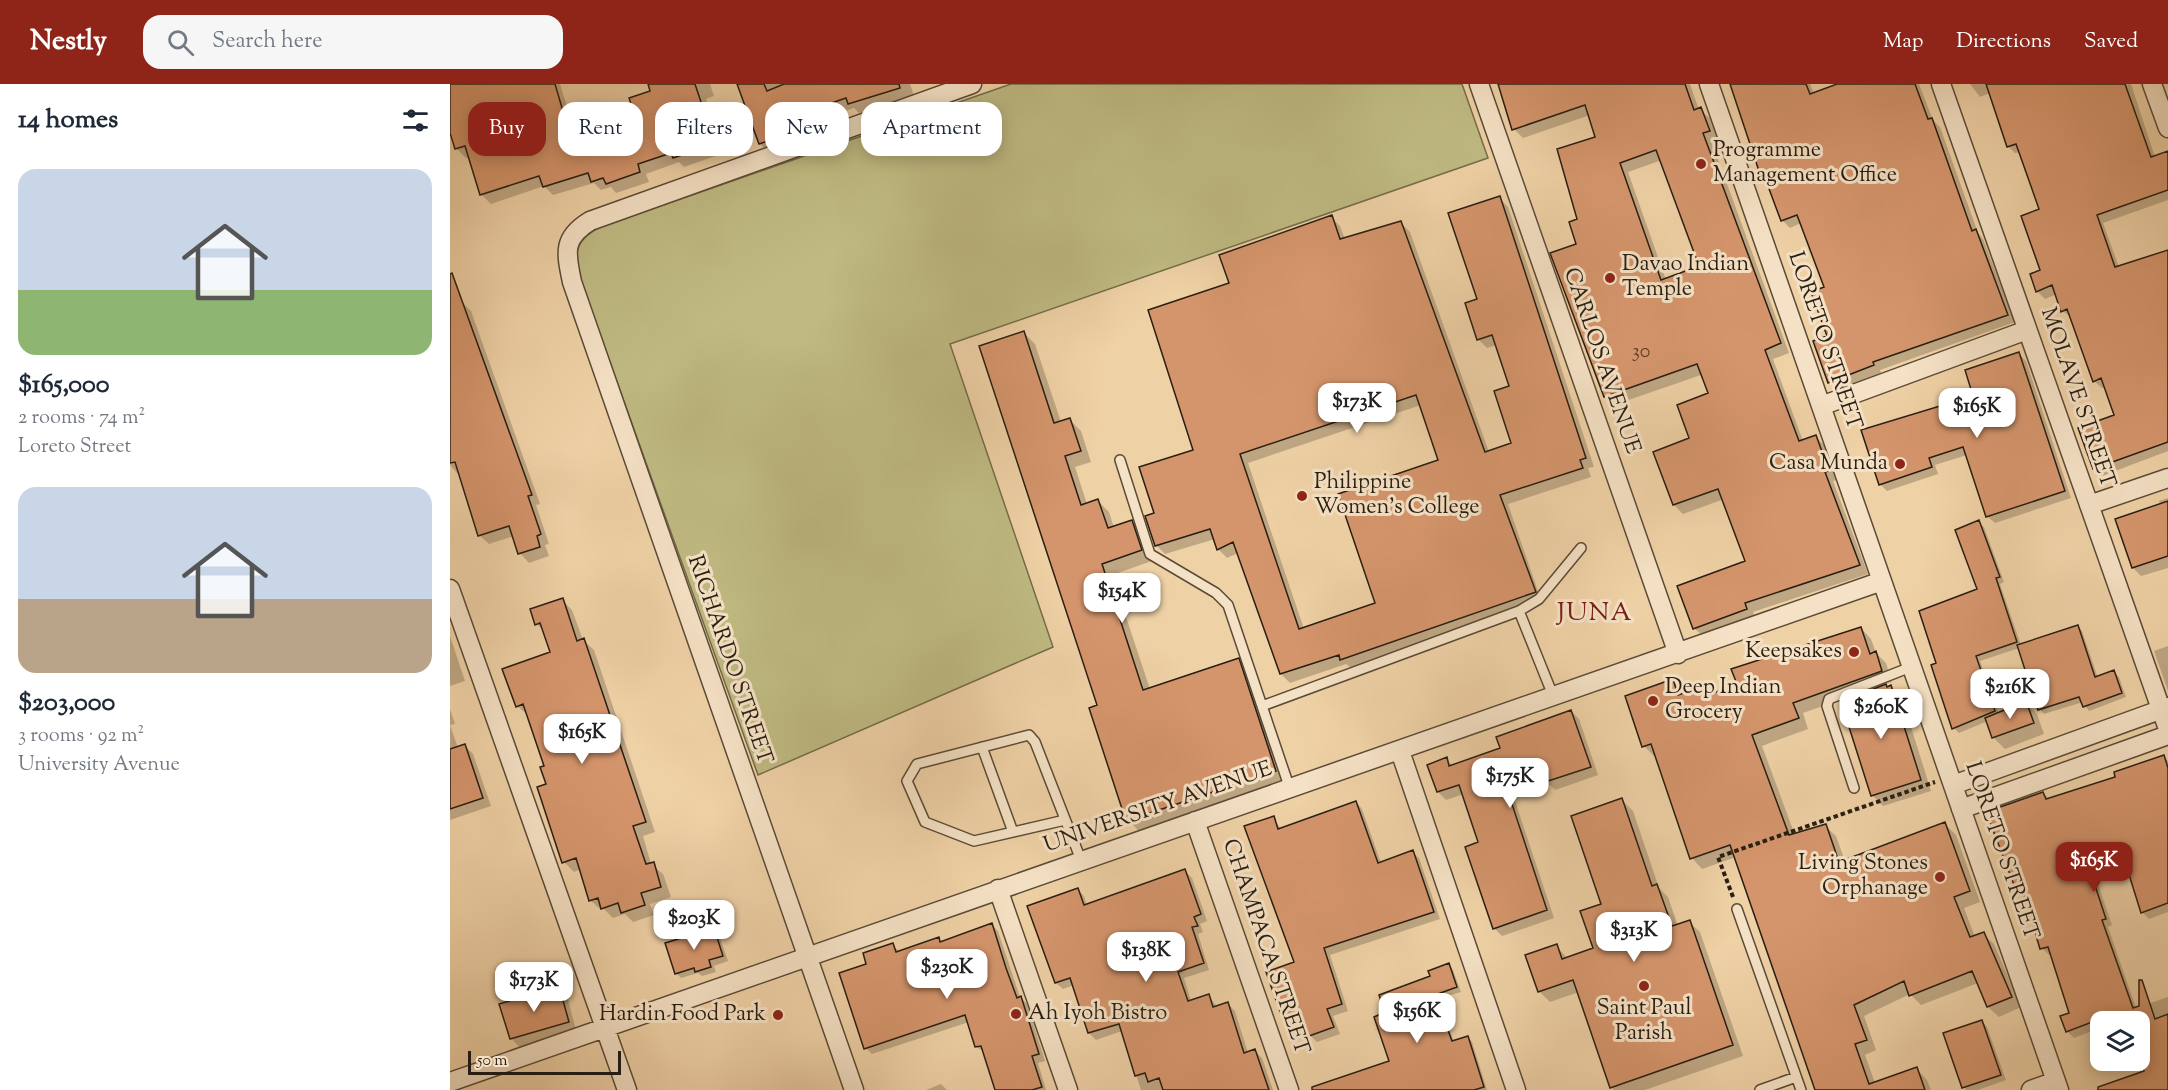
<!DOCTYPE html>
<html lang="en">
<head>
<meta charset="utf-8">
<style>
	body { margin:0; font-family:"Sorts Mill Goudy",serif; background:#f6f6f7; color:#1f2937; height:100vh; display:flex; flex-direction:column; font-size:22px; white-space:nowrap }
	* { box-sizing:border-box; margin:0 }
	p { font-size:20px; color:#747a83 }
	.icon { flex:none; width:33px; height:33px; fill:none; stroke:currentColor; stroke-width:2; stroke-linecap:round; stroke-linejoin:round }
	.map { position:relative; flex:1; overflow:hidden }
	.sheet { display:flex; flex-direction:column; background:#fff; width:450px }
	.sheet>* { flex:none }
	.guide { position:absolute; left:18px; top:18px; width:570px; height:54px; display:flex; gap:12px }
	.tools { position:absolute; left:1640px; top:927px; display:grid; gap:12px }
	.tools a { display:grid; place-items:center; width:60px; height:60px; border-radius:12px; background:#fff; box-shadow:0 3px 15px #0003; font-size:30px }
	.scale { position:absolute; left:18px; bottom:15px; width:153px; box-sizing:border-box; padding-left:6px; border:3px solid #281e12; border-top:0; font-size:16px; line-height:21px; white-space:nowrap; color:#281e12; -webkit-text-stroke:4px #f5e1c5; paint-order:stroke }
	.price { position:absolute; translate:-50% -51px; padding:0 14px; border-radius:12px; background:#fff; color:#222; font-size:20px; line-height:39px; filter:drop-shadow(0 2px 3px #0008) }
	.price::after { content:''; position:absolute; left:50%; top:36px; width:18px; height:14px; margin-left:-9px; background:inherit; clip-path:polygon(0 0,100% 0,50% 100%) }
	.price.on { background:#8f2418; color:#fff }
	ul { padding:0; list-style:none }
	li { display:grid; align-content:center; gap:12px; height:318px; padding:0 18px }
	li span { display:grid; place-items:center; height:186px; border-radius:18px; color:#555 }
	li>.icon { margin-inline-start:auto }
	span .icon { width:108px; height:108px; fill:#fffc; stroke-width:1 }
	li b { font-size:26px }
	h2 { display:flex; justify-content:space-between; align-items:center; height:72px; padding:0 18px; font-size:26px }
	.pill { padding:0 21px; border-radius:18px; background:#fff; box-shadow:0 3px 15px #0003; font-size:21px; line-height:54px }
	.pill.on { background:#8f2418; color:#fff }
	header { display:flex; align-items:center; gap:36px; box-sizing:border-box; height:84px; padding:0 30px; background:#8f2418; color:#fff }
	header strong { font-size:28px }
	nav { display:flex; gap:33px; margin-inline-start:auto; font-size:21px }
	.search { width:420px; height:54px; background:#f6f6f7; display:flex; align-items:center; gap:15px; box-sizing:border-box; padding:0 21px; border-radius:18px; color:#747a83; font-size:22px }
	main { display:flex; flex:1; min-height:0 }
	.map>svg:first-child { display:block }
</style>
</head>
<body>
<header>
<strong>Nestly</strong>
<div class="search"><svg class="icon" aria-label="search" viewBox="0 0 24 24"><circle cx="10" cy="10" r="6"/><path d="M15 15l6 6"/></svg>Search here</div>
<nav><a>Map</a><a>Directions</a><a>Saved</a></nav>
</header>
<main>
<section class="sheet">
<h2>14 homes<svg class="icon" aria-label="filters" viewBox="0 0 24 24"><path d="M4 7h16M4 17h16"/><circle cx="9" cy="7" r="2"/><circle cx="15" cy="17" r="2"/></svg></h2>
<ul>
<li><span style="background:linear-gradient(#c9d6e8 65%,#8fb573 0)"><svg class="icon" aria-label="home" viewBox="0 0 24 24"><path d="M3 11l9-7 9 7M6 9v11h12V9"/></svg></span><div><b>$165,000</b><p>2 rooms · 74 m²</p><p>Loreto Street</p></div></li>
<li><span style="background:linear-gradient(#c9d6e8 60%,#b9a48a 0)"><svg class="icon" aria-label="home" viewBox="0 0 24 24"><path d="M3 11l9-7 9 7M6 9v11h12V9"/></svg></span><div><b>$203,000</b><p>3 rooms · 92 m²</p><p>University Avenue</p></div></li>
</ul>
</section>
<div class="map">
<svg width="1718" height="1006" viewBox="0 0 1718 1006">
	<rect width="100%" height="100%" fill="#efd1a6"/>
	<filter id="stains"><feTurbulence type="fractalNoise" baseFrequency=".00333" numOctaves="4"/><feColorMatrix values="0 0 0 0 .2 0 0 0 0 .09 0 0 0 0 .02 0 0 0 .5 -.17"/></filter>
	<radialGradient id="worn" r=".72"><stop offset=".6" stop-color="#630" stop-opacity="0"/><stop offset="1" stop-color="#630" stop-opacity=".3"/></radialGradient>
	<path fill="#bfba82" stroke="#746c4a" stroke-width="1.5" d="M561,0H1012L1038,74L500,260L603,563L308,691L129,192C123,167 127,155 150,143Z"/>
	<path fill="#0003" fill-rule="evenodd" d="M7,0H110L126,51L186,30L202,8L200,0H260L264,12L256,15L274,69L234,83L229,78L196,90L199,98L166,109L161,103L151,106L144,99L103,111L94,102L41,120L31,110L19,73L16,74L7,65L0,44V2Z
		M288,0H460L464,12L409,29L404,24L344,45L349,58L319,69L310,60Z
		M1050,0H1240L1249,26L1260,34L1268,56L1262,59L1339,269L1323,275L1353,357L1366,353L1375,362L1387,396L1383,397L1418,490L1303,528L1305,534L1254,553L1244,544L1297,478L1274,415L1233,430L1224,421L1241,355L1260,310L1251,291L1164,321L1155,312L1128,161L1129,136L1147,54L1140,31L1073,54L1064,45ZM1212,76L1251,183L1216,196L1178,88Z
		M1281,0H1360L1364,10L1391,0H1469L1483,36L1490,43L1528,149L1533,155L1565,238L1430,286L1431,289L1387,306L1380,298L1375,204L1351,139L1340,144L1332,136L1316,92L1311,86Z
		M1520,0H1681L1705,73L1718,69V116L1653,139L1669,183L1718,168V367L1652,392L1644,385L1630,345L1666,332L1656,303L1652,304L1644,297L1622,234L1613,227L1607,210L1595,215L1587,207L1592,187L1591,126L1571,68L1565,69L1558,62L1540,9L1530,13Z
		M1049,114L1058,123L1144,383L1138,384L1141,393L1058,420L1092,519L901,584L896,580L840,599L831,590L788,469L777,474L768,465L765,455L715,470L706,461V430L745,367L780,200L881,133L890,142L895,155L951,139L960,148L1039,368L1063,359L1061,303L1047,261L1037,264L1028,255L1029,216ZM971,321L990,377L927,520L854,545L798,379Z
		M0,216L12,218L21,227L90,420L86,421L99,460L95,461L99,472L79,479L70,469L64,452L39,460L29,451L10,388L7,389L0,381Z
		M574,249L585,260L611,338L620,336L631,347L641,378L625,383L637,420L648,417L659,428L664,444L682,438L693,449L702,477L662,491L700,605L788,576L800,587L837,698L689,747L678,736L649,622Z
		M1569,270L1576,277L1621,414L1545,439L1537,432L1517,371L1485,381L1488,390L1437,407L1430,400Z
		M1718,414V484L1691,492L1683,484L1667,436L1710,421L1709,417Z
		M1528,438L1534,443L1554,498L1550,500L1571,561L1628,542L1632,547L1648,594L1664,588L1669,593L1676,613L1639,627L1633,618L1594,630L1590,625L1569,564L1530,577L1549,630L1575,619L1587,630L1594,650L1555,665L1543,653L1538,637L1509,649L1504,644L1488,580L1529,506Z
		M112,516L122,526L133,556L144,566L205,748L193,752L201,780L213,790L221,813L200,820L204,831L183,838L175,830L163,834L154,825L151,826L140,816L131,785L124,788L114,778L96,683L79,632L67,622L101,569L95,548L87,540Z
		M1411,544L1421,555L1426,569L1436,579L1442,598L1434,600L1452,614L1481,707L1433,722L1422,711L1401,612L1353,629L1358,645L1312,662L1345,751L1375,742L1386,752L1395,777L1495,740L1506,751L1530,818L1514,824L1525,853L1533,850L1544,860L1571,923L1549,933L1538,923L1528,899L1471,921L1460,910L1414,932L1426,966L1415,971L1425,999L1467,985L1477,996L1481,1006H1367L1286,773L1252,785L1242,774L1207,672H1204L1194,662L1223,597L1234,611L1254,604L1261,611L1289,601Z
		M0,552L15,597L0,602Z
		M1718,562V607L1704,567Z
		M0,625L5,640L0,641L8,664L15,662L23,670L41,722L0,736Z
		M1121,627L1129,635L1148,691L1105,706L1100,701L1064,714L1104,834L1052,852L1044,844L1030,759L1014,710L996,716L988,708L996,675L1003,682L1052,665Z
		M1713,672L1718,677V828L1699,835L1692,828L1676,775L1643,786L1662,841L1658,843L1686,924L1718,913V1006H1645L1696,988L1689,967V938H1679L1678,935L1650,938V944L1624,954L1617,947L1621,930L1602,870L1599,871L1592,864L1575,811L1567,805L1593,709L1599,715L1667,693Z
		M1172,716L1183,727L1209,804L1218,813L1228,842L1239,838L1250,848L1293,972L1195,1006H1164L1161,1003L1129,908L1100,918L1089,907L1106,862L1118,875L1145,865Z
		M906,718L912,725L931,779L962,768L969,774L990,835L880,871L898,927L883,932L890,950L867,958L860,951L855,937L841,942L834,935L846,879L823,734L831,745Z
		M735,787L742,794L757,837L750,840L753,848L748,850L759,886L734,894L741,917L759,912L767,923L778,920L785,927L798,969L805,967L812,974L823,1006H691L672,947L646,956L639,949L624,901L613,905L606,899L627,805L634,812L637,822Z
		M542,841L548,847L570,913L577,920L595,977L588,979L596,1006H547L535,968L526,963L519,938L422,970L416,964L418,881L442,861L450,868L488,854L493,859Z
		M264,845L269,851L278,877L264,882L266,888L252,892L248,889L231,894L226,889Z
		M999,881L1003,886L1011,908L988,915L1004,958L1018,953L1022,958L1037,1006H865L941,978L937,929Z
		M108,904L117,912L126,946L69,963L61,954Z
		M1532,937L1537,943L1556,996L1528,1006H1516L1495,950Z
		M491,1000L497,1006H476Z"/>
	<path fill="#d5956c" stroke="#281e12" stroke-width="1.5" fill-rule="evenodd" d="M0,0H105L120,51L184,29L179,14L200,7L198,0H245L265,60L223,74L221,69L188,80L190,88L156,100L153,94L141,98L138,89L93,103L89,92L30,111L15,62L5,65L0,49Z
		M287,0H314L317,7L334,0H449L450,4L398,20L396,14L335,35L340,49L309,60Z
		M1048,0H1235L1244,26L1251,23L1260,47L1253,49L1331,259L1315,266L1349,357L1366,351L1379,387L1375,388L1410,481L1295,519L1297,525L1243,545L1227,502L1295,477L1268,405L1223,421L1203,368L1239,354L1227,321L1258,309L1247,280L1154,313L1100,169L1126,160L1119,138L1127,135L1107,65L1145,53L1135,21L1062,46ZM1206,66L1249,182L1211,196L1170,79Z
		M1280,0H1356L1360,10L1387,0H1465L1478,35L1482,34L1522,147L1526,145L1558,231L1423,278L1424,281L1378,299L1363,257L1377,252L1361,208L1374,203L1347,131L1331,137L1312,86L1309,87Z
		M1536,0H1675L1701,73L1718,67V106L1647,131L1665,183L1718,166V358L1643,385L1628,344L1664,331L1651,294L1643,298L1617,225L1611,228L1602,201L1586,208L1580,190L1590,186L1571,132L1589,125L1566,60L1557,63Z
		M1050,112L1136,374L1130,376L1133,384L1050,411L1086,508L890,576L889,571L830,590L783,458L767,466L760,445L705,462L695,432L704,429L689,383L743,366L698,226L779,199L769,171L882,131L890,155L951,137L1035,368L1061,359L1044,307L1059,302L1042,251L1027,256L1015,219L1027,215L998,129ZM966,311L988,376L888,410L925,519L849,545L790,370Z
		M2,189L82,411L78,412L91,450L87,452L90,463L68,470L59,442L28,452L5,378L0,379V190Z
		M574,247L604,339L620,334L631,367L615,372L631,421L648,415L658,444L682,436L692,466L652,480L693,606L789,574L826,687L676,737L639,624L647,621L529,262Z
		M1569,268L1615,407L1536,433L1513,363L1479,374L1482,383L1429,401L1411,346L1523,312L1515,286Z
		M1718,417V472L1682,484L1665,435Z
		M1529,436L1550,493L1546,494L1567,558L1526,572L1545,627L1502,645L1481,581L1486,579L1469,527L1527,505L1505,446Z
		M113,514L127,557L134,554L196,738L183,742L196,780L204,778L211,803L191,809L195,821L171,829L168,819L151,825L148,814L139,817L126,774L112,779L87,703L96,700L90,683L94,682L73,620L66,623L52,585L100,568L90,539L85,541L80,525Z
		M1628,541L1645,593L1664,586L1672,609L1633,623L1629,613L1588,626L1567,561Z
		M1411,543L1420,570L1426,567L1432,587L1343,619L1349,634L1302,651L1339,751L1376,740L1389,778L1495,738L1520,807L1504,813L1520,853L1534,848L1562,913L1537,923L1522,887L1459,912L1454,897L1404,921L1417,956L1405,960L1419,1000L1467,983L1475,1006H1365L1280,761L1240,775L1201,660L1192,663L1175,612L1223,595L1228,611L1254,602L1258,611L1287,600L1281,585Z
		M1436,600L1437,603L1441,601L1471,696L1421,712L1391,618Z
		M1576,617L1584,639L1542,654L1535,634Z
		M1121,626L1141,683L1095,698L1093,693L1057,705L1097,826L1043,845L1015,763L1028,758L1009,701L987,708L977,681L997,673L999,682L1050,664L1046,653Z
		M15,660L33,714L0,725V665Z
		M1714,671L1718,684V819L1691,829L1672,768L1638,780L1656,835L1652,836L1683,924L1689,922V896H1692L1705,935L1718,930V1006H1648V1003L1694,987L1689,972V938L1650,935L1616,948L1610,932L1619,929L1598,863L1590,865L1572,804L1566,806L1536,728L1593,708L1596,715L1665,693L1664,688Z
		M1172,714L1202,802L1207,800L1222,842L1240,836L1283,961L1160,1004L1123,896L1088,908L1075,871L1107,860L1112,875L1143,864L1130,827L1151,820L1121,732Z
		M906,717L928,779L963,766L984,828L874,864L892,920L877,925L884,943L859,952L851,929L833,936L816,888L844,878L794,742L824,732L828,745Z
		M735,785L751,830L744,833L748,842L742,843L754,879L728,888L738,917L759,910L763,923L778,918L794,969L805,965L819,1006H713L709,994L698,998L695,989L685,992L669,940L638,949L620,894L605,899L577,822L628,804L634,821Z
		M542,839L556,884L567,914L571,912L589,970L582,972L592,1003L582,1006H545L531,962L525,963L515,931L414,965L389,889L416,880L413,869L443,859L446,868L489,853L490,858Z
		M264,844L273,872L259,876L261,883L245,888L244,884L225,890L215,859Z
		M999,879L1007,903L985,911L1002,957L1018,952L1034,1003L1024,1006H862V1003L939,977L924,933L935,928L929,911L980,892L978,887Z
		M109,902L119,938L60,955L49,920Z
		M1532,936L1551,991L1512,1004L1493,949Z"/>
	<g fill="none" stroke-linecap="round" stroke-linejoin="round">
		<defs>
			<path id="service" d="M670,376L700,470L766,509L778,521L812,622
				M1069,527L1104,614
				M532,663L563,748
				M1404,704L1377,622L1379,615L1461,583
				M840,705L812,622L1069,527L1089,515L1131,464
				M615,736L524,757L475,738L457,697L467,680L579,651L585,658L631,776
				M1287,825L1351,1006
				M1310,1006L1346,993"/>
			<path id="minor" d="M1029,0L1228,570
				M1259,0L1609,1006
				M1491,0L1718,645
				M1702,0L1718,44
				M1371,322L1577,246
				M1639,421L1718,394
				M0,505L177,1006
				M950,667L1066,1006
				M1503,701L1718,623
				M1511,725L1718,651
				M745,737L839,1006
				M548,805L618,1006
				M0,998L1432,497
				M404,1006L122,198C116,169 112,154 140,137L522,0
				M1581,1006L1606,997"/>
		</defs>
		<use href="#service" stroke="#5a4b37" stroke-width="12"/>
		<use href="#minor" stroke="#5a4b37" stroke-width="21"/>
		<path stroke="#281e12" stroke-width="4" stroke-dasharray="4.5 3" stroke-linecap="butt" d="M1283,813L1268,773L1485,698"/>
		<use href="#service" stroke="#f5e1c5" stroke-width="9"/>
		<use href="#minor" stroke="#f5e1c5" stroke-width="18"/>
	</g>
	<g fill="#8f2418" stroke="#f5e1c5" stroke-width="2">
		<circle cx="1251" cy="80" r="6"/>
		<circle cx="1160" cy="194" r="6"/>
		<circle cx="1450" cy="380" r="6"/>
		<circle cx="852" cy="412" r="6"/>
		<circle cx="1404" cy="568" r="6"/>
		<circle cx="1203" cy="617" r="6"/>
		<circle cx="1490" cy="793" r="6"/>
		<circle cx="1194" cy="902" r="6"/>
		<circle cx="566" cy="930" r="6"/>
		<circle cx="328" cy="931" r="6"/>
	</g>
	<g text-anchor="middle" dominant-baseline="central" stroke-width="6" stroke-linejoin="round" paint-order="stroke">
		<g font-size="20" fill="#533c28">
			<text x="1191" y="268">30</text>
		</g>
		<g font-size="22" fill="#281e12" stroke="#f5e1c5" text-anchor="start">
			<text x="1263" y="67">Programme<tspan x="1263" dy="25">Management Office</tspan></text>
			<text x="1172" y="181">Davao Indian<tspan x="1172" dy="25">Temple</tspan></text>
			<text x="1438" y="380" text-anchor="end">Casa Munda</text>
			<text x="864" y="399">Philippine<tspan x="864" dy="25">Women's College</tspan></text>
			<text x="1392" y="568" text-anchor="end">Keepsakes</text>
			<text x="1215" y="604">Deep Indian<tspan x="1215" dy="25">Grocery</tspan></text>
			<text x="1478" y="780" text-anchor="end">Living Stones<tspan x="1478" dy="25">Orphanage</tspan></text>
			<text x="1194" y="925" text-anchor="middle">Saint Paul<tspan x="1194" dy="25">Parish</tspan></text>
			<text x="578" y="930">Ah Iyoh Bistro</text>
			<text x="316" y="931" text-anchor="end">Hardin Food Park</text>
		</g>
		<g font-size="22" fill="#281e12" stroke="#f5e1c5">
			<text transform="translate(1374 257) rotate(71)">LORETO STREET</text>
			<text transform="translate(1151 277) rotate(71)">CARLOS AVENUE</text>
			<text transform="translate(1627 314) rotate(71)">MOLAVE STREET</text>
			<text transform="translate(279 576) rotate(71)">RICHARDO STREET</text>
			<text transform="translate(708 724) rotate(-19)">UNIVERSITY AVENUE</text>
			<text transform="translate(1551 767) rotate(71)">LORETO STREET</text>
			<text transform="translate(815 863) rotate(71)">CHAMPACA STREET</text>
		</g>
		<g font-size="26" letter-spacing="1.5" fill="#7a1f14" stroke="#f5e1c5">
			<text x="1145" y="529">JUNA</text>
		</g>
	</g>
	<rect width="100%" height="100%" filter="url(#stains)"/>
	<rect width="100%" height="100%" fill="url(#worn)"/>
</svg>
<div class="tools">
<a><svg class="icon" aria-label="layers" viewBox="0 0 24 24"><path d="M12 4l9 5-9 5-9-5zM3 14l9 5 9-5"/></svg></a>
</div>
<div class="scale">50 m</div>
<b class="price" style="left:907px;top:350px">$173K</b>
<b class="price" style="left:1527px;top:355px">$165K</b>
<b class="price" style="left:672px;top:540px">$154K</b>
<b class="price" style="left:1560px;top:636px">$216K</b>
<b class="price" style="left:1431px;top:656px">$260K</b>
<b class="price" style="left:132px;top:681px">$165K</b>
<b class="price" style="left:1060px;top:725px">$175K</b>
<b class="price on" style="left:1644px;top:809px">$165K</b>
<b class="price" style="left:244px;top:867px">$203K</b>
<b class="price" style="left:1184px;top:879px">$313K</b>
<b class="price" style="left:696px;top:899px">$138K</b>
<b class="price" style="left:497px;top:916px">$230K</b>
<b class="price" style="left:84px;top:929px">$173K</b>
<b class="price" style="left:967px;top:960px">$156K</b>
<div class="guide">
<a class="pill on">Buy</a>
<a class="pill">Rent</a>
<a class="pill">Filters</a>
<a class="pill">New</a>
<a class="pill">Apartment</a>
</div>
</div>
</main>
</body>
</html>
